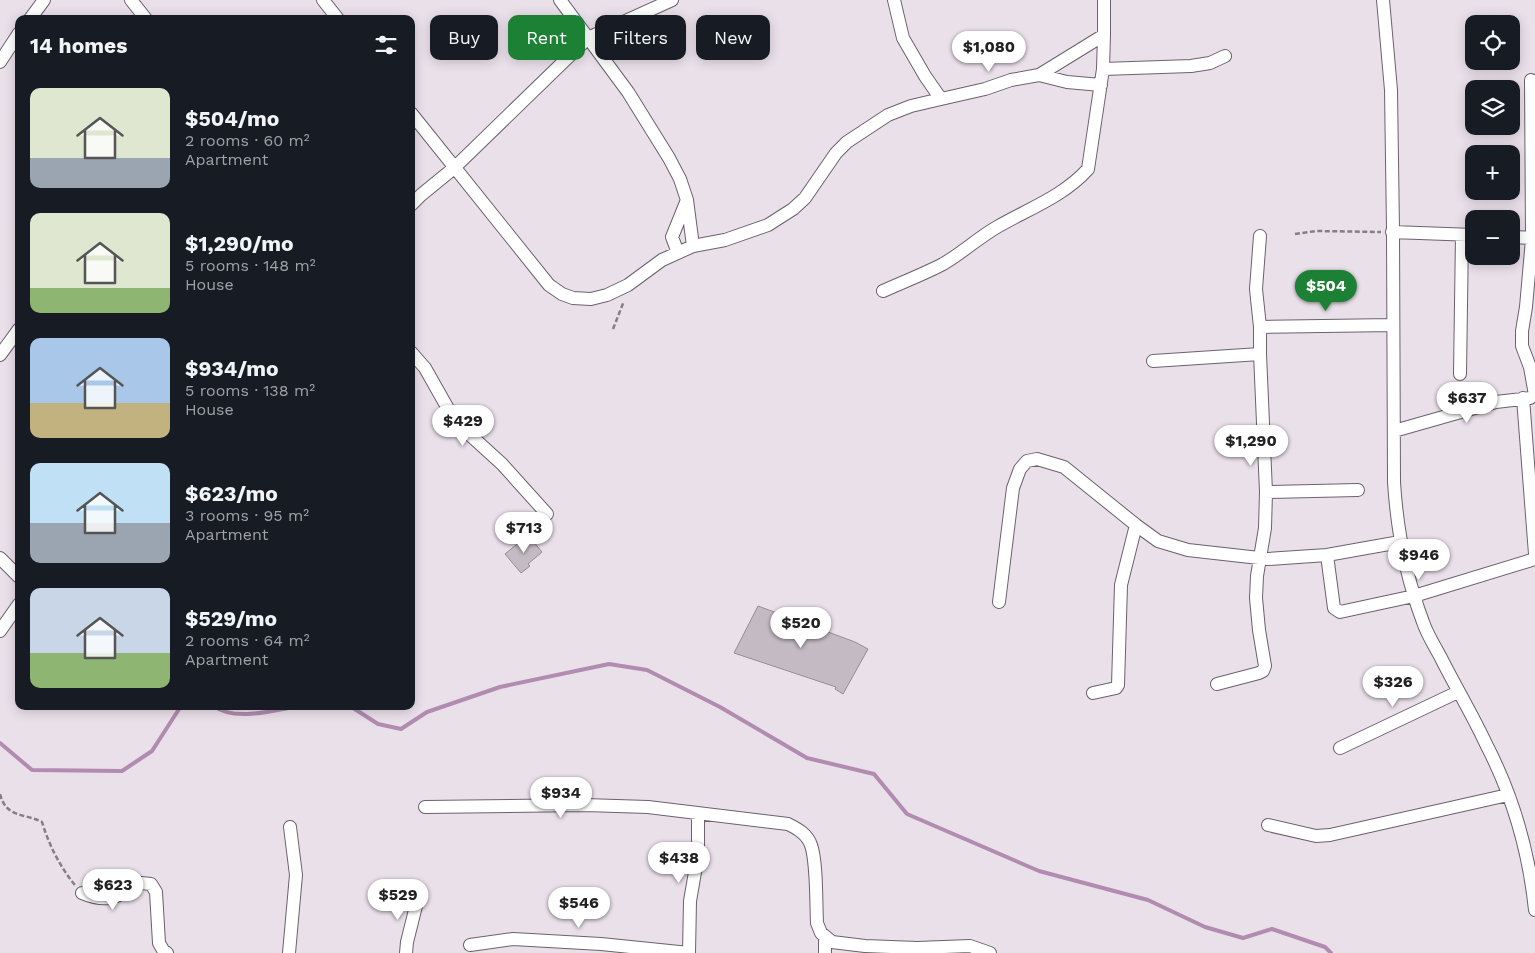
<!DOCTYPE html>
<html lang="en">
<head>
<meta charset="utf-8">
<style>
	body { margin:0; font-family:"Work Sans",sans-serif; background:#20242c; color:#f1f3f6; height:100vh; display:flex; flex-direction:column; font-size:19px; white-space:nowrap }
	* { box-sizing:border-box; margin:0 }
	p { font-size:16px; color:#9ea1a6 }
	.icon { flex:none; width:28px; height:28px; fill:none; stroke:currentColor; stroke-width:2; stroke-linecap:round; stroke-linejoin:round }
	.map { position:relative; flex:1; overflow:hidden }
	.details { position:absolute; left:15px; top:15px; width:400px; height:695px; display:flex; flex-direction:column; background:#171b24; border-radius:10px; box-shadow:0 2px 12px #0003 }
	.details>* { flex:none }
	.guide { position:absolute; left:430px; top:15px; width:475px; height:45px; display:flex; gap:10px }
	.buttons { position:absolute; left:1465px; top:15px; display:grid; gap:10px }
	.buttons a { display:grid; place-items:center; width:55px; height:55px; border-radius:10px; background:#171b24; box-shadow:0 2px 12px #0003; font-size:25px }
	.price { position:absolute; translate:-50% -42px; padding:0 11px; border-radius:18px; background:#fff; color:#222; font-size:16px; line-height:32px; filter:drop-shadow(0 1px 2px #0008) }
	.price::after { content:''; position:absolute; left:50%; top:30px; width:15px; height:11px; margin-left:-8px; background:inherit; clip-path:polygon(0 0,100% 0,50% 100%) }
	.price.current { background:#1c8135; color:#fff }
	ul { padding:0; list-style:none }
	li { display:flex; align-items:center; gap:15px; height:125px; padding:0 15px }
	li span { display:grid; place-items:center; flex:none; width:140px; height:100px; border-radius:10px; color:#555 }
	li>.icon { margin-inline-start:auto }
	span .icon { width:60px; height:60px; fill:#fffc; stroke-width:1 }
	li b { font-size:21px }
	h2 { display:flex; justify-content:space-between; align-items:center; height:60px; padding:0 15px; font-size:21px }
	.tag { padding:0 18px; border-radius:10px; background:#171b24; box-shadow:0 2px 12px #0003; font-size:18px; line-height:45px }
	.tag.current { background:#1c8135; color:#fff }
	.map>svg:first-child { display:block }
</style>
</head>
<body>
<div class="map">
<svg width="1535" height="953" viewBox="0 0 1535 953">
	<rect width="100%" height="100%" fill="#eae0ea"/>
	<g fill="none" stroke-linecap="round" stroke-linejoin="round">
		<path stroke="#b18bb0" stroke-width="4" d="M214,706C234,722 275,710 299,706
			M350,706L378,724L401,729L427,712L500,687L609,664L647,670L720,707L807,758L874,774L907,814L1039,871L1148,900L1205,927L1243,938L1272,929L1325,947L1331,953
			M0,743L32,770L122,771L152,751L181,706"/>
	</g>
	<path fill="#c4bac3" stroke="#968c95" d="M528,535L542,552L528,564L530,566L521,573L505,554Z
		M758,606L855,642L868,649L843,694L835,689L836,687L734,653Z"/>
	<g fill="none" stroke-linecap="round" stroke-linejoin="round">
		<defs>
			<path id="minor" d="M131,0L146,19
				M323,0L338,19
				M560,0L628,92L669,158L680,179L687,200L693,246
				M894,0L903,38L925,76L941,99L985,89L1011,80L1039,75L1104,35V0
				M1383,0L1391,90L1393,230L1394,482C1397,530 1406,577 1423,622C1427,634 1434,645 1440,656C1455,686 1472,714 1486,744C1513,796 1529,852 1535,910
				M30,19L44,0
				M0,62L19,33
				M1103,69L1191,66L1210,63L1225,56
				M1039,75L1067,82L1101,85
				M1531,80L1532,239L1526,307L1522,331V346L1530,367L1535,395
				M411,113L549,285L562,294L573,298L591,299L607,295L628,285L662,260L693,246L725,240L768,225L793,209L805,198L836,153L847,142L888,115L911,106L941,99
				M411,205L421,195L454,168L588,38L672,0
				M1392,232L1474,235
				M1511,237L1535,238
				M678,253L672,237L687,200
				M883,291C903,282 924,274 943,264C962,253 978,238 997,227C1028,209 1064,196 1088,169L1103,69L1104,35
				M1260,327L1393,325
				M411,352L425,368L451,414L469,434L502,464L547,514
				M0,355L19,329
				M1153,361L1260,354
				M1460,374L1462,235
				M1523,398L1535,554
				M1394,431L1496,402L1530,398
				M1266,492L1358,490
				M1327,555L1334,608L1340,612L1414,596L1535,559
				M0,558L19,577
				M999,602L1013,488L1020,469L1027,461L1037,459L1064,467L1136,525L1158,541L1188,550L1268,559L1327,555L1400,542
				M0,631L19,604
				M1217,684L1259,673L1263,671L1265,666L1259,630L1256,598L1257,576L1265,528L1266,492L1260,354V327L1256,289L1260,236
				M1093,693L1116,688L1118,685L1121,585L1136,525
				M1340,748L1458,692
				M425,807L585,805L648,807L788,824C798,829 807,834 811,845C817,862 816,903 817,923L821,933L832,942L865,946L917,948L970,946L990,953
				M1268,825L1316,836L1330,835L1508,795
				M82,893C108,904 118,897 141,883L151,884L156,892L159,943L163,950L167,953
				M470,945L513,939L601,944L689,953
				M289,953L296,875L290,827
				M406,953L407,942L419,894
				M689,953L690,901L698,855V814
				M825,953V937"/>
		</defs>
		<use href="#minor" stroke="#6b626b" stroke-width="14"/>
		<path stroke="#857e85" stroke-width="2.5" stroke-dasharray="5 2.5" stroke-linecap="butt" d="M1295,234L1316,231L1381,232
			M613,329L624,301
			M0,794C6,818 24,813 42,822C49,845 60,867 75,885"/>
		<use href="#minor" stroke="#fff" stroke-width="12"/>
	</g>
</svg>
<div class="buttons">
<a><svg class="icon" aria-label="locate" viewBox="0 0 24 24"><circle cx="12" cy="12" r="6"/><path d="M12 2v4M12 18v4M2 12h4M18 12h4"/></svg></a>
<a><svg class="icon" aria-label="layers" viewBox="0 0 24 24"><path d="M12 4l9 5-9 5-9-5zM3 14l9 5 9-5"/></svg></a>
<a>+</a>
<a>−</a>
</div>
<b class="price" style="left:989px;top:73px">$1,080</b>
<b class="price current" style="left:1326px;top:312px">$504</b>
<b class="price" style="left:1467px;top:424px">$637</b>
<b class="price" style="left:463px;top:447px">$429</b>
<b class="price" style="left:1251px;top:467px">$1,290</b>
<b class="price" style="left:524px;top:554px">$713</b>
<b class="price" style="left:1419px;top:581px">$946</b>
<b class="price" style="left:801px;top:649px">$520</b>
<b class="price" style="left:1393px;top:708px">$326</b>
<b class="price" style="left:561px;top:819px">$934</b>
<b class="price" style="left:679px;top:884px">$438</b>
<b class="price" style="left:113px;top:911px">$623</b>
<b class="price" style="left:398px;top:921px">$529</b>
<b class="price" style="left:579px;top:929px">$546</b>
<div class="guide">
<a class="tag">Buy</a>
<a class="tag current">Rent</a>
<a class="tag">Filters</a>
<a class="tag">New</a>
</div>
<section class="details">
<h2>14 homes<svg class="icon" aria-label="filters" viewBox="0 0 24 24"><path d="M4 7h16M4 17h16"/><circle cx="9" cy="7" r="2"/><circle cx="15" cy="17" r="2"/></svg></h2>
<ul>
<li><span style="background:linear-gradient(#dfe7d0 70%,#9aa5b1 0)"><svg class="icon" aria-label="home" viewBox="0 0 24 24"><path d="M3 11l9-7 9 7M6 9v11h12V9"/></svg></span><div><b>$504/mo</b><p>2 rooms · 60 m²</p><p>Apartment</p></div></li>
<li><span style="background:linear-gradient(#dfe7d0 75%,#8fb573 0)"><svg class="icon" aria-label="home" viewBox="0 0 24 24"><path d="M3 11l9-7 9 7M6 9v11h12V9"/></svg></span><div><b>$1,290/mo</b><p>5 rooms · 148 m²</p><p>House</p></div></li>
<li><span style="background:linear-gradient(#a9c7e8 65%,#c2b280 0)"><svg class="icon" aria-label="home" viewBox="0 0 24 24"><path d="M3 11l9-7 9 7M6 9v11h12V9"/></svg></span><div><b>$934/mo</b><p>5 rooms · 138 m²</p><p>House</p></div></li>
<li><span style="background:linear-gradient(#bfe0f5 60%,#9aa5b1 0)"><svg class="icon" aria-label="home" viewBox="0 0 24 24"><path d="M3 11l9-7 9 7M6 9v11h12V9"/></svg></span><div><b>$623/mo</b><p>3 rooms · 95 m²</p><p>Apartment</p></div></li>
<li><span style="background:linear-gradient(#c9d6e8 65%,#8fb573 0)"><svg class="icon" aria-label="home" viewBox="0 0 24 24"><path d="M3 11l9-7 9 7M6 9v11h12V9"/></svg></span><div><b>$529/mo</b><p>2 rooms · 64 m²</p><p>Apartment</p></div></li>
</ul>
</section>
</div>
</body>
</html>
